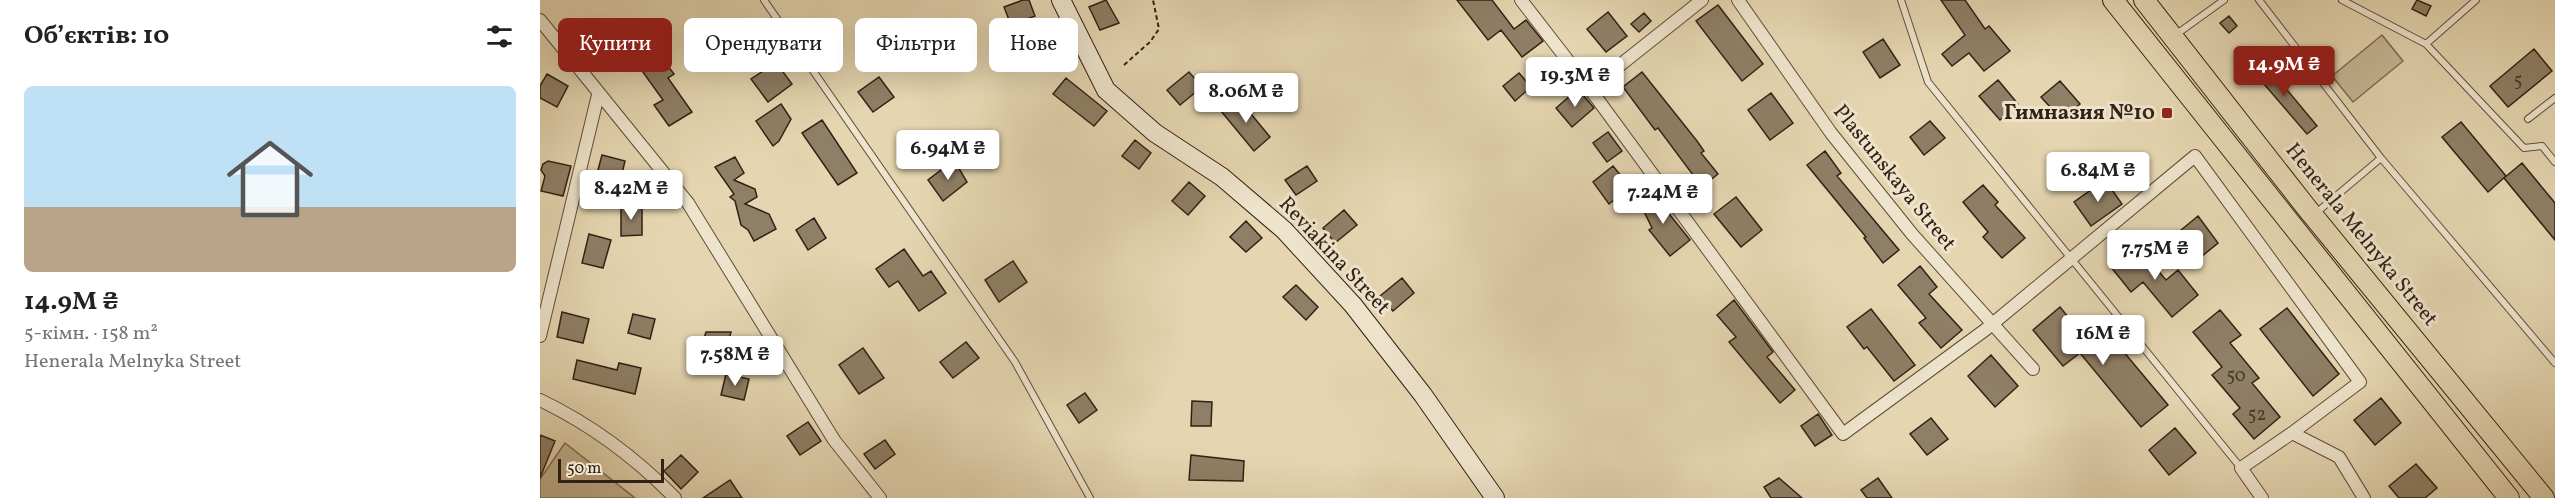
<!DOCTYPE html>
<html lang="uk">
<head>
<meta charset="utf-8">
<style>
	body { margin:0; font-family:Vollkorn,serif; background:#f6f6f6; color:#222; height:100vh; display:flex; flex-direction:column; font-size:22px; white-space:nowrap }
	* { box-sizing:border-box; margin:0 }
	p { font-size:20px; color:#767676 }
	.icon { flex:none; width:33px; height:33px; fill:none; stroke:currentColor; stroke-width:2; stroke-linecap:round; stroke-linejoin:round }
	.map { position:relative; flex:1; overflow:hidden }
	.side { display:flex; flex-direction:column; background:#fff; width:540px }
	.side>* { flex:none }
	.banner { position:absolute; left:18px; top:18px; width:570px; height:54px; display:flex; gap:12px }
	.scale { position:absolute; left:18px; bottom:15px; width:106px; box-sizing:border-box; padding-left:6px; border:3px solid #322115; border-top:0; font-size:16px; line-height:21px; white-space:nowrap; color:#322115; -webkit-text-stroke:4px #eee4cc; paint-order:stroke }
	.price { position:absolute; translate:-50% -51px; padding:0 14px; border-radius:6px; background:#fff; color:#222; font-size:20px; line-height:39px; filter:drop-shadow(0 2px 3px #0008) }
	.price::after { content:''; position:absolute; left:50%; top:36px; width:18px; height:14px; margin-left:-9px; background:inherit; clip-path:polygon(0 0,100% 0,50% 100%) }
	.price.current { background:#8f2418; color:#fff }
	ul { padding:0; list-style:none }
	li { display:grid; align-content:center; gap:12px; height:318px; padding:0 24px }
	li span { display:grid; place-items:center; height:186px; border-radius:9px; color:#555 }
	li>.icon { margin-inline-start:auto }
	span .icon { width:108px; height:108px; fill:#fffc; stroke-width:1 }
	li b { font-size:26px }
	h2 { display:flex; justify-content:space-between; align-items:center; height:72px; padding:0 24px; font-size:26px }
	.chip { padding:0 21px; border-radius:9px; background:#fff; box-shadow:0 6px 24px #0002; font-size:21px; line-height:54px }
	.chip.current { background:#8f2418; color:#fff }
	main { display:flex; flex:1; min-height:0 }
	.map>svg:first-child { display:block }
</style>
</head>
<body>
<main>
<section class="side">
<h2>Об’єктів: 10<svg class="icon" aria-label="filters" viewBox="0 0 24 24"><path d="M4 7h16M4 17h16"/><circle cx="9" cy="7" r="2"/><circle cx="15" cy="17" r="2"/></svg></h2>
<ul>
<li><span style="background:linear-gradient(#bfe0f5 65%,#b9a48a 0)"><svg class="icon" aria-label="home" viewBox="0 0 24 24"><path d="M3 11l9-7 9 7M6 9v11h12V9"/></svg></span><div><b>14.9M ₴</b><p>5-кімн. · 158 m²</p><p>Henerala Melnyka Street</p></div></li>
</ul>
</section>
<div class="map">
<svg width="2015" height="498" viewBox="0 0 2015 498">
	<rect width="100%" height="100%" fill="#e5d6b1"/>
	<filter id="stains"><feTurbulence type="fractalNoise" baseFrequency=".00333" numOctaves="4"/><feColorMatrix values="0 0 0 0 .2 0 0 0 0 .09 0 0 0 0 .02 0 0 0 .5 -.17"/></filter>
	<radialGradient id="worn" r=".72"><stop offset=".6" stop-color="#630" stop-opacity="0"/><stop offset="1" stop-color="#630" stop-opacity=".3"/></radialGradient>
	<path fill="#c7b796" stroke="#7c6c56" stroke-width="1.5" d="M1842,35L1863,61L1813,102L1792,76Z
		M25,443L95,498H0V479Z"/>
	<path fill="#8f7f66" stroke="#322115" stroke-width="1.5" d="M483,0H489L495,16L471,25L464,7Z
		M566,0L579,23L560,30L549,7Z
		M917,0H952L974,29L986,20L1003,41L982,57L961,30L948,40Z
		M1401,0H1425L1445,29L1449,26L1470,51L1444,71L1429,53L1412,66L1402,54L1425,35Z
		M1877,0L1891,6L1886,16L1872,9Z
		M1178,5L1223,64L1202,81L1156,21Z
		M1068,12L1087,36L1066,52L1047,29Z
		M1104,13L1111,21L1099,32L1091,24Z
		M1689,16L1697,26L1689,33L1680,23Z
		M221,31L235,49L229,53L252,84L228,102L211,79L223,71L202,45Z
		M1343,39L1360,65L1340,78L1323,52Z
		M507,42L517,59L500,69L490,51Z
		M114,47L134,74L128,78L152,112L129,126L114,105L123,100L95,61Z
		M1994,49L2012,71L1968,107L1950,86Z
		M1723,61L1777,126L1767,134L1712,70Z
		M649,72L662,87L640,105L627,90Z
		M1102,72L1157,141L1164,151L1161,153L1178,174L1162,187L1118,128L1115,130L1083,87Z
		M979,73L991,87L975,101L963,86Z
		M7,74L28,86L17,107L0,98V86Z
		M339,77L354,97L333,112L318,92Z
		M526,78L567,111L554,126L513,94Z
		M1458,80L1478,104L1460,120L1439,96Z
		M1520,81L1540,104L1522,120L1501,97Z
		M1038,89L1054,108L1032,127L1016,108Z
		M1231,93L1253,123L1230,140L1208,110Z
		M697,97L730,137L714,151L681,111Z
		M241,104L251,119L239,141L233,146L216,121Z
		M282,120L317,173L298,185L262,133Z
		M1390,121L1405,138L1384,155L1370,137Z
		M1921,122L1966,176L1948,192L1902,137Z
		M1068,132L1082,151L1067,162L1053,143Z
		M595,140L611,153L599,169L582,156Z
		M1285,151L1301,173L1297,176L1359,250L1343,263L1324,238L1326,237L1267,165Z
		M62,155L85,161L78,190L54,185Z
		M195,157L204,173L194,180L215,189L217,197L205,204L229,214L236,229L214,241L208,230L201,225L195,201L190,197L194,194L175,167Z
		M414,160L427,182L403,201L388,180Z
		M8,161L31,166L23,196L1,191L5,176L1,170L3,164Z
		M1982,163L2015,203V240L1964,178Z
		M767,166L777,181L756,195L745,180Z
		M1073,166L1090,187L1069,204L1053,182Z
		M1565,180L1582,204L1551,226L1534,202Z
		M649,182L665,196L648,215L632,201Z
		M1443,185L1458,202L1455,205L1485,238L1462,258L1443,237L1448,232L1423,202Z
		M1106,190L1126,210L1150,240L1130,256L1109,230L1112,228L1098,199Z
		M1196,197L1222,230L1201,247L1174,214Z
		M81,206L102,207V235L81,236Z
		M804,210L817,225L795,243L783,228Z
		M1658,216L1678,243L1656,261L1635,235Z
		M274,218L286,238L268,250L256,230Z
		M706,221L722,238L706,252L690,237Z
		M49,234L71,240L63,268L42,263Z
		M1597,246L1626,280L1638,270L1658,295L1632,317L1603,282L1591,292L1571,267Z
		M364,249L383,276L391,271L406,293L379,311L358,281L349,287L336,269Z
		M473,261L487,282L459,302L445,280Z
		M1380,266L1397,287L1389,294L1422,330L1401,348L1379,323L1386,318L1358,285Z
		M862,278L874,293L853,311L840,296Z
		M756,285L778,307L766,320L743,297Z
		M1194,300L1233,352L1227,357L1255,390L1240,403L1189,342L1196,337L1177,315Z
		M1520,307L1557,353L1573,339L1628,405L1601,427L1540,353L1523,366L1493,330Z
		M1747,308L1799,374L1773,396L1720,329Z
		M1331,309L1375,365L1354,381L1327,347L1324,349L1307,327Z
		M1680,310L1701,335L1690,343L1719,378L1712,383L1740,417L1714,439L1693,414L1700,408L1672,375L1682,367L1653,332Z
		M22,312L49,319L43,343L17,337Z
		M93,314L115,319L110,339L88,333Z
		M166,332H191L186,351L162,345Z
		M426,342L439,358L413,378L400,362Z
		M323,348L344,378L319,394L299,365Z
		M1451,355L1478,386L1455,407L1428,376Z
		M37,360L77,370L79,363L101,368L95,394L33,379Z
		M186,374L209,379L204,400L181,395Z
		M545,393L557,410L539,423L527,405Z
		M1841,398L1861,423L1835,445L1814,420Z
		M652,401L672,402L671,426H651Z
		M1278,414L1292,435L1275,446L1261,426Z
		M1391,418L1408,439L1387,455L1370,434Z
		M268,422L281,441L260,455L247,436Z
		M1635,428L1656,453L1629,475L1609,450Z
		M0,435L15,441L0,478Z
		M345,440L355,454L335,469L324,454Z
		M141,455L158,472L141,489L124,471Z
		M651,455L704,461L703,481L649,480Z
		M1876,464L1897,488L1885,498H1859L1849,486Z
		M1239,478L1262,498H1231L1224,487Z
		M1338,478L1352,498H1327L1321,490Z
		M190,480L202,498H163Z"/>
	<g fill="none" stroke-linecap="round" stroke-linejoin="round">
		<defs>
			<path id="lane" d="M224,0L475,362L550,498
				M1361,0L1388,82L1701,468
				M1719,0L1841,158L2015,363
				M1802,0L1886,44L1936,0
				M1634,36L1684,0
				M1886,44L1984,148L2002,146L2015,162
				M1988,119L2015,98
				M1776,213L1841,158"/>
			<path id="street" d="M981,0L1050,89L1162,0
				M1198,0L1291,133L1372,234L1493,369
				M0,20L148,203L294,440L340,498
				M1050,89L1303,434L1445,330L1655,156L1820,382L1752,433
				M0,336L58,95
				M0,400C52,425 95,457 135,498
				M1722,498L1701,468L1752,433L1799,457L1824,498"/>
			<path id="secondary" d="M521,0L566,90L615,133L682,177L744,230L813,305L883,395L955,498"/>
			<path id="primary" d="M1573,0L1969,498
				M1604,0L1766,207L2004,498"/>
		</defs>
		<use href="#lane" stroke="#5f4e3c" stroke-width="8"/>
		<use href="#street" stroke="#5f4e3c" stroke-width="14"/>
		<use href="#secondary" stroke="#322115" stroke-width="20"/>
		<use href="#primary" stroke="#322115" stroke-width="22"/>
		<path stroke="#322115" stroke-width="2" stroke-dasharray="4.5 3" stroke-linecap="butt" d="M584,65L610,42L619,29L613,0"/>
		<use href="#lane" stroke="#eee4cc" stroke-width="6"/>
		<use href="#street" stroke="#eee4cc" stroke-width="12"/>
		<use href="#secondary" stroke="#eee4cc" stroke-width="18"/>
		<use href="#primary" stroke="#e5d6b1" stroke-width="20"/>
	</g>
	<rect fill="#8f2418" stroke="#eee4cc" stroke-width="2" x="1621" y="107" width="12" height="12" rx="3"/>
	<g text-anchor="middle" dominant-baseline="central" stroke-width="6" stroke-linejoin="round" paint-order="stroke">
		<g font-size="18" fill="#493829">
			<text x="1978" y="81">5</text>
			<text x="1696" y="376">50</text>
			<text x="1717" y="415">52</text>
		</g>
		<g font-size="21" font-weight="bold" fill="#322115" stroke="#eee4cc" text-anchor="end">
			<text x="1615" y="113">Гимназия №10</text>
		</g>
		<g font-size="21" fill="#322115" stroke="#eee4cc">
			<text transform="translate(1354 178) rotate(51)">Plastunskaya Street</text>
			<text transform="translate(1821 235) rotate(51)">Henerala Melnyka Street</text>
			<text transform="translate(794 256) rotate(47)">Reviakina Street</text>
		</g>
	</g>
	<rect width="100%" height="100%" filter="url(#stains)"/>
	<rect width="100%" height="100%" fill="url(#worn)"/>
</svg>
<div class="scale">50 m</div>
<b class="price current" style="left:1744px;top:97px">14.9M ₴</b>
<b class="price" style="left:1035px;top:108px">19.3M ₴</b>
<b class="price" style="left:706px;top:124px">8.06M ₴</b>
<b class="price" style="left:408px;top:181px">6.94M ₴</b>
<b class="price" style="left:1558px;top:203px">6.84M ₴</b>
<b class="price" style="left:91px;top:221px">8.42M ₴</b>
<b class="price" style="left:1123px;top:225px">7.24M ₴</b>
<b class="price" style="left:1615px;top:281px">7.75M ₴</b>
<b class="price" style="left:1563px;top:366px">16M ₴</b>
<b class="price" style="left:195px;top:387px">7.58M ₴</b>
<div class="banner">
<a class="chip current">Купити</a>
<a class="chip">Орендувати</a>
<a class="chip">Фільтри</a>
<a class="chip">Нове</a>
</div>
</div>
</main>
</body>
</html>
